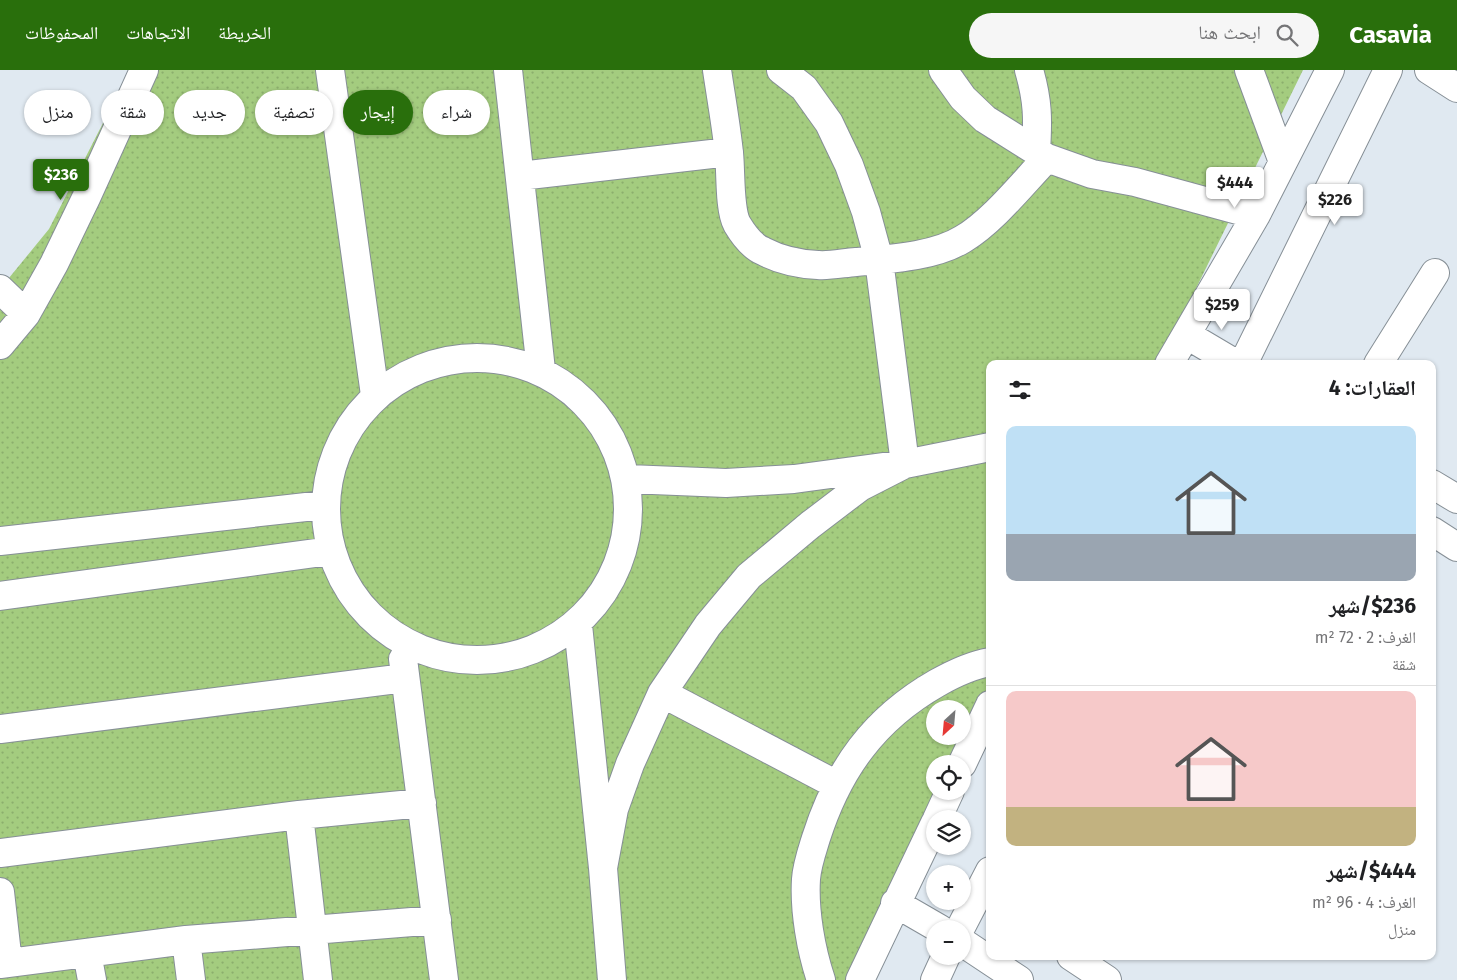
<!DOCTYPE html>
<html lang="ar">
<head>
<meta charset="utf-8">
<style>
	body { margin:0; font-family:"Fira Sans","Noto Naskh Arabic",sans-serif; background:#f6f6f6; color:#202124; direction:rtl; height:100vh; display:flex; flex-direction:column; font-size:19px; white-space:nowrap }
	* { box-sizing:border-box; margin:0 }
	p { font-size:16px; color:#757577 }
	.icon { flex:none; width:28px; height:28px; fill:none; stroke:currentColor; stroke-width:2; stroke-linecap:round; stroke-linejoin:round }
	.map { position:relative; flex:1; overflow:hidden; direction:ltr }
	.drawer { position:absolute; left:986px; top:290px; width:450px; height:600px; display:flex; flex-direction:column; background:#fff; border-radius:10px; box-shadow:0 1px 4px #0004; direction:rtl }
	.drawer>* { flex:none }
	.hud { position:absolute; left:15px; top:20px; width:475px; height:45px; direction:rtl; display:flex; gap:10px }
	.needle { width:32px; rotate:206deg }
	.buttons { position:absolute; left:926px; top:630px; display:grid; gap:10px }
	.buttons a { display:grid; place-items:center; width:45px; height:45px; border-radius:50%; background:#fff; box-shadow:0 1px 4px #0004; font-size:25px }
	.price { position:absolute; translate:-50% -42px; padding:0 11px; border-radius:5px; background:#fff; color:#222; font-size:16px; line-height:32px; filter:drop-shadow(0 1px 2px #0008) }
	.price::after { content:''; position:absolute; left:50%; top:30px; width:15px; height:11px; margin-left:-8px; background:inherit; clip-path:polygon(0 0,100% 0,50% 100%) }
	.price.active { background:#296f0c; color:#fff }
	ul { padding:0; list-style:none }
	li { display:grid; align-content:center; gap:10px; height:265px; padding:0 20px }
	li+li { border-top:1px solid #e0e0e0 }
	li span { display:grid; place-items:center; height:155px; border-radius:10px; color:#555 }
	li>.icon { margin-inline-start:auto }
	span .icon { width:90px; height:90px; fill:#fffc; stroke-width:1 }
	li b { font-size:21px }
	h2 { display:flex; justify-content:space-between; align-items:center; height:60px; padding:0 20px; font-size:21px }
	.chip { padding:0 18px; border-radius:22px; background:#fff; box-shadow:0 1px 4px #0004; font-size:18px; line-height:45px }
	.chip.active { background:#296f0c; color:#fff }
	header { display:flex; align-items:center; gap:30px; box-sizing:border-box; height:70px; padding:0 25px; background:#296f0c; color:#fff }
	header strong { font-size:24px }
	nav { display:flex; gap:28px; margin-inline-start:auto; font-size:18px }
	.search { width:350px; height:45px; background:#f6f6f6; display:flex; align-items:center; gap:12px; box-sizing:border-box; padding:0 18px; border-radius:28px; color:#757577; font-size:19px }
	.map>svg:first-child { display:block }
</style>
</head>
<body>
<header>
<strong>Casavia</strong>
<div class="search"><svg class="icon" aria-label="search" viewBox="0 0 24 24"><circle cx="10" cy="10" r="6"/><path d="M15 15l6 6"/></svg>ابحث هنا</div>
<nav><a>الخريطة</a><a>الاتجاهات</a><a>المحفوظات</a></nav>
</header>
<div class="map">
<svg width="1457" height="910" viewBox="0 0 1457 910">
	<defs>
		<pattern id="grass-dots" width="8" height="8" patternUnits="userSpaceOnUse" patternTransform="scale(1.25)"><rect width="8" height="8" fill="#a4cc7f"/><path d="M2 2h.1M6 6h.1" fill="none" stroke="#8cae6d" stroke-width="1.8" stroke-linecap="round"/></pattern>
	</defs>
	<rect width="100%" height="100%" fill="#e0e9f1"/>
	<path fill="url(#grass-dots)" fill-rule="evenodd" d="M130,0H1303L1159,294H990V637L962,694H935V721L856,910H0V219L49,159ZM935,639H962V666H935Z"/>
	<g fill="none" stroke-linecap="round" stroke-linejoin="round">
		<defs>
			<path id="minor" d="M330,0L375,325
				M508,0L541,300
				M717,0C721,27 726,55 729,83C731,101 729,139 737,154C743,164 753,177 763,181C780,190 799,194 818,195C830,196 843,193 856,192C889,189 934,187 963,169C993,151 1022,114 1047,88
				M943,0L963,28L985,49L1047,88L1092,104L1135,112L1256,145
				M1029,0C1038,31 1038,49 1036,82
				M1249,0L1283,92
				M1429,0L1457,18
				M520,106L729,82
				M0,219L26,244
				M1187,265L1236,294
				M0,275L26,244L54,194L86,128L144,0
				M326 439a151 151 0 1 1 302 0a151 151 0 1 1-302 0Z
				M1169,294L1256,145L1330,0
				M1243,294L1388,0
				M1378,294L1435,203
				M628,409L726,413L794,409L905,394L990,377
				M1432,414L1457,429
				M1432,461L1457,477
				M0,471L324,435
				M0,526L330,481
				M578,555L603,798L612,910
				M403,589L444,910
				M662,623L837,715
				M0,659L405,608
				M962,694L990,635
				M299,745L318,910
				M937,749L950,721
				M0,783L299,745L422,733
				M603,798L614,739L630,694L662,623L708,555L749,506L810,455L860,417L905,394L879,190L866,142L849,95L829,53L804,18L781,0
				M0,822L8,893
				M895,833L940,859
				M960,859L990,801
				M186,870L191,910
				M962,872L1019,910
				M87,883L92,910
				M1071,886L1107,910
				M0,894L186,870L437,850
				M821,910C811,880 804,841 806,809C807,795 812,781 816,768C838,699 874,649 937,613C953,604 972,595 990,592
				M860,910L935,753
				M935,910L946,886"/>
		</defs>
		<use href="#minor" stroke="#868f96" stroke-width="30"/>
		<use href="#minor" stroke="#fff" stroke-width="28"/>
	</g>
</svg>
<div class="buttons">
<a><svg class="needle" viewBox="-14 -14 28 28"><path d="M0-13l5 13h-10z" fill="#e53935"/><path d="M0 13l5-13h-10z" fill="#757577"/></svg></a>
<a><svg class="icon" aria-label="locate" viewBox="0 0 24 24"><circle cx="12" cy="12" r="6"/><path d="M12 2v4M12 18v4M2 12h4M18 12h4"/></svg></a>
<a><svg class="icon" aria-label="layers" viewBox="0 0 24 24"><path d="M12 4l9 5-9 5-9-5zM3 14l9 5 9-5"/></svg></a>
<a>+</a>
<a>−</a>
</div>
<b class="price active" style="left:61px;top:131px">$236</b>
<b class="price" style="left:1235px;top:139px">$444</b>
<b class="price" style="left:1335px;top:156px">$226</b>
<b class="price" style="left:1222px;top:261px">$259</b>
<div class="hud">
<a class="chip">شراء</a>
<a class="chip active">إيجار</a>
<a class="chip">تصفية</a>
<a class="chip">جديد</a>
<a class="chip">شقة</a>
<a class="chip">منزل</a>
</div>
<section class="drawer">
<h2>العقارات: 4<svg class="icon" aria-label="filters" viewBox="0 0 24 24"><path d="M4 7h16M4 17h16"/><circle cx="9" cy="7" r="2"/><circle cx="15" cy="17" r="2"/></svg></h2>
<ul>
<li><span style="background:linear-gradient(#bfe0f5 70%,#9aa5b1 0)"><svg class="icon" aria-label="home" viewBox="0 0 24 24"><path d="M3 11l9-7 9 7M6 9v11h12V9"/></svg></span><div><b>$236/شهر</b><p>الغرف: 2 · 72 m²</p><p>شقة</p></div></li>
<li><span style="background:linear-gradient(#f6c9c9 75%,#c2b280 0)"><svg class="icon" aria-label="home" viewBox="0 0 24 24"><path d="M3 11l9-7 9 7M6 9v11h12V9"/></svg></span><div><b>$444/شهر</b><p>الغرف: 4 · 96 m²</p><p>منزل</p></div></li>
</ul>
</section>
</div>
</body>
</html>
